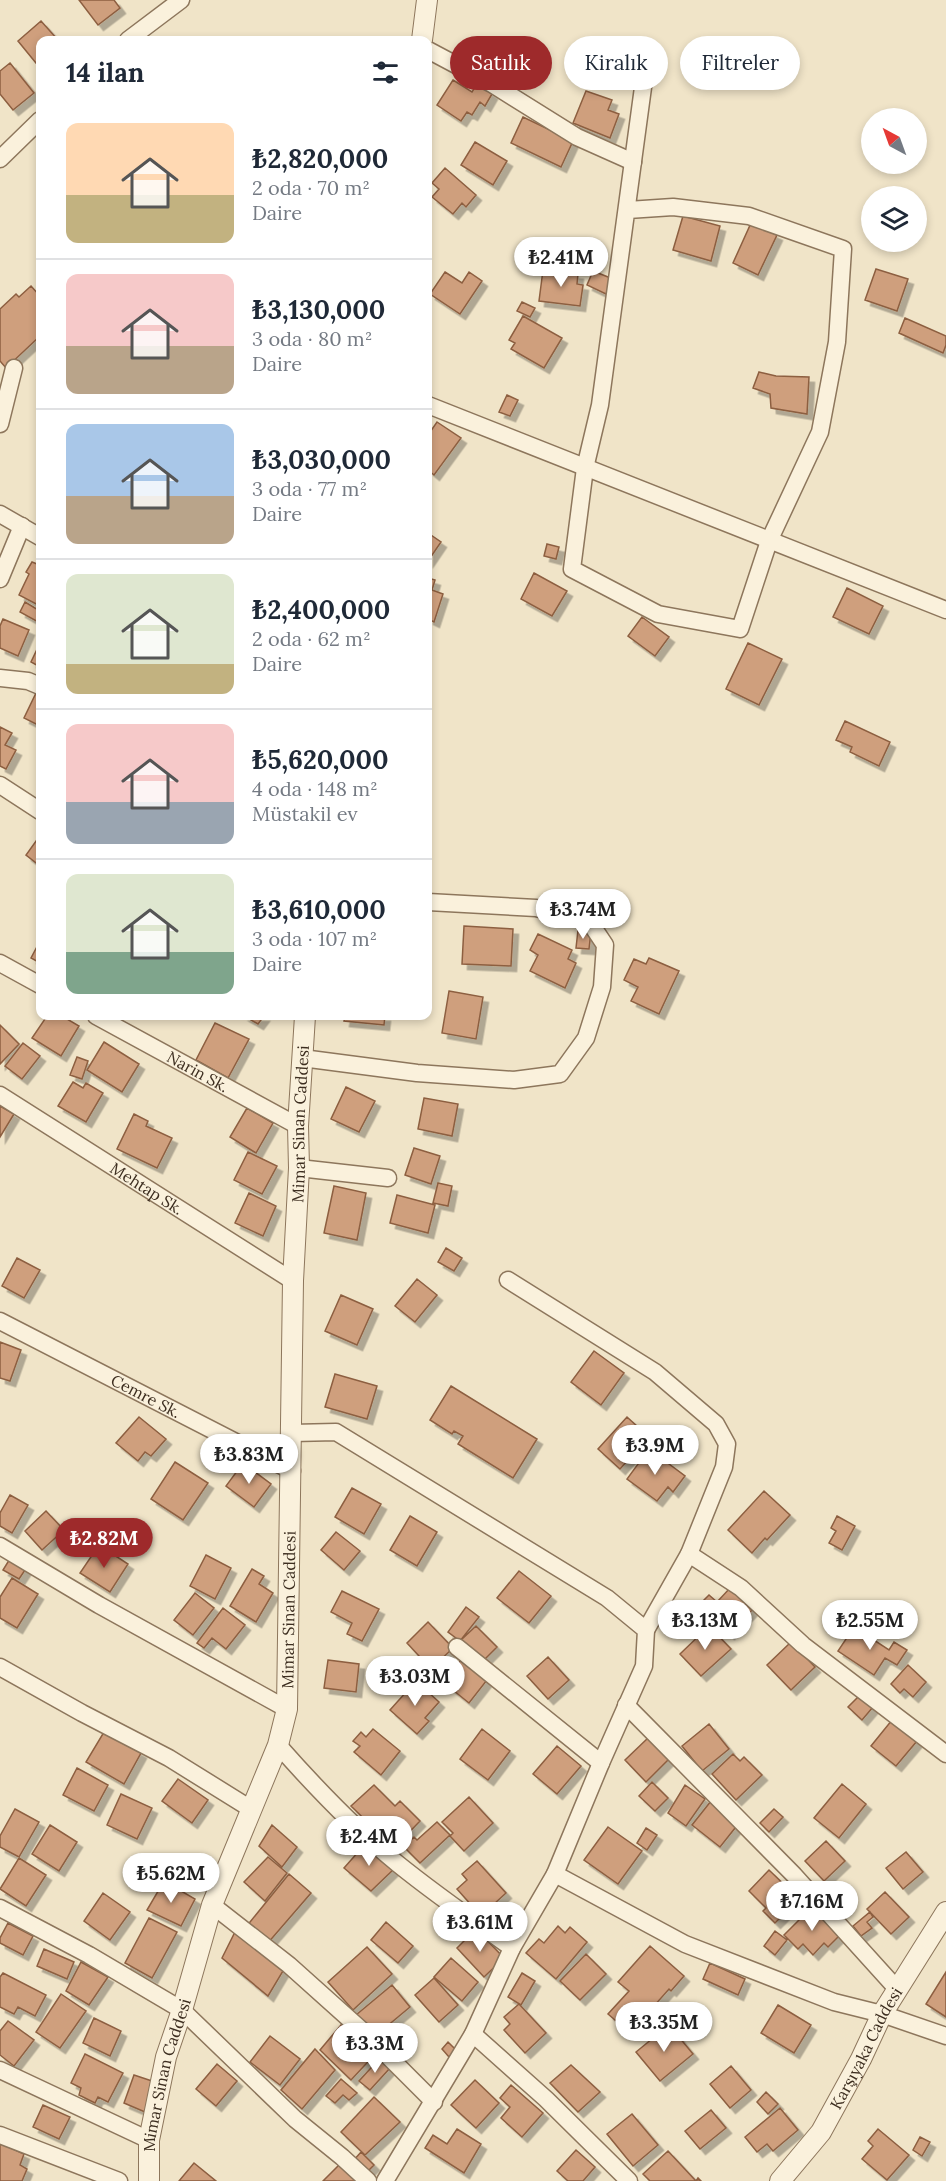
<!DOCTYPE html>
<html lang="tr">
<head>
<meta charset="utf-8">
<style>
	body { margin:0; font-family:Lora,serif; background:#f6f6f7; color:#1f2937; height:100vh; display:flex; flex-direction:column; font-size:22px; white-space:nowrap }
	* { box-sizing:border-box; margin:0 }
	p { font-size:20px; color:#747a83 }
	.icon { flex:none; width:33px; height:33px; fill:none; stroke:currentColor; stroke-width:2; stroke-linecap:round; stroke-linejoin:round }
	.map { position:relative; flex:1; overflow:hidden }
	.sheet { position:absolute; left:36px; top:36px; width:396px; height:984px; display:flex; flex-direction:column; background:#fff; border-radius:12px; box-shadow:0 3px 9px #0003 }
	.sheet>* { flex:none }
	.hud { position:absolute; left:450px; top:36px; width:405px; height:54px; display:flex; gap:12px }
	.needle { width:39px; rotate:319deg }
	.buttons { position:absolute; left:861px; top:108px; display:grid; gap:12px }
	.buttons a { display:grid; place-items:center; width:66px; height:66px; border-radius:50%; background:#fff; box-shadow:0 3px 9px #0003; font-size:30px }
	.price { position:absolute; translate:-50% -51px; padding:0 14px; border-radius:21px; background:#fff; color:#222; font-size:20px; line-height:39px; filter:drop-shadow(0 2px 3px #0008) }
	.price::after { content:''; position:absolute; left:50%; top:36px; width:18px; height:14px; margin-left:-9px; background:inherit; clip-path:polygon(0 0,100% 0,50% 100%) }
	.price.selected { background:#9e2a2b; color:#fff }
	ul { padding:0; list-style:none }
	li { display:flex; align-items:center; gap:18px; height:150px; padding:0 30px }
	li+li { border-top:2px solid #e0e1e3 }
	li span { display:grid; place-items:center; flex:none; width:168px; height:120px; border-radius:12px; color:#555 }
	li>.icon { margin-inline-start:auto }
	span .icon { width:72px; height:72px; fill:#fffc; stroke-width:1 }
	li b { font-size:26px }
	h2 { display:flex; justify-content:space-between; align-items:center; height:72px; padding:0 30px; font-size:26px }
	.tag { padding:0 21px; border-radius:27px; background:#fff; box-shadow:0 3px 9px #0003; font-size:21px; line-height:54px }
	.tag.selected { background:#9e2a2b; color:#fff }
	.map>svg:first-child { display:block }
</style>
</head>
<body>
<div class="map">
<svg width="946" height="2181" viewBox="0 0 946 2181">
	<defs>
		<filter id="shadow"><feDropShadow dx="5.5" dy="5.5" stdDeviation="0" flood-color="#0004"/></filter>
	</defs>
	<rect width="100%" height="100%" fill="#f0e4c8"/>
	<path fill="#cf9f7d" stroke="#8d5f41" stroke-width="1.5" filter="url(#shadow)" d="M79,0H114L120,8L98,25Z
		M41,21L58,40H40V68L18,41Z
		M10,63L34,93L13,110L0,94V71Z
		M453,80L472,92L477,84L492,94L485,106L480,102L472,115L467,112L461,121L437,105Z
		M586,91L612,100L608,110L619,114L610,138L573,123Z
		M523,117L573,141L561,167L511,143Z
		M475,142L507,161L493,185L461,165Z
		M445,168L476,195L466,207L462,203L453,214L432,197L439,189L432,183Z
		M683,216L720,226L711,261L673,250Z
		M751,223L777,235L758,275L733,263Z
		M876,269L908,279L897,311L865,300Z
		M543,270L578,274L577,284L583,285L580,306L539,301Z
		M593,271L613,279L606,294L587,285Z
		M445,272L462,283L469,272L482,281L460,314L430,294Z
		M31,286L40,296V336L6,368L0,361V309L16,294L19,297Z
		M522,302L535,308L530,317L517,311Z
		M523,316L562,338L544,368L511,349L515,343L509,340Z
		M905,318L946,336V345L943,353L899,333Z
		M759,372L776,376L809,377L807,414L771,408L770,394L753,388Z
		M507,395L518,400L510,416L499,412Z
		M437,422L461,438L434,475L428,470V435Z
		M428,533L441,542L428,561Z
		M547,544L559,547L556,559L544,556Z
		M40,556V606L19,595L29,574L26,572L32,562L37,564Z
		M534,573L567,591L552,616L521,599Z
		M428,578L435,580L432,590L443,594L434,622L428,619Z
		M847,588L883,606L869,634L833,617Z
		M25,602L40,611V623L20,612Z
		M642,617L669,637L655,656L628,636Z
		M3,619L29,630L18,656L0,648V626Z
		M40,643V667L31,662Z
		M748,643L782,659L759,705L726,689Z
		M36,693L40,695V726L24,718Z
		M845,721L890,742L879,766L850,752L852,747L836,740Z
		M0,727L12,733L5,745L16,750L6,769L0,766Z
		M39,837L40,838V866L26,855Z
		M464,926L513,929L511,966L462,964Z
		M578,930L591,931L589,949L576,948Z
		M538,934L572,950L568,959L576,963L565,988L530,971L538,955L530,950Z
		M40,941V963L31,958Z
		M649,958L679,971L659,1014L631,1001L638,987L624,980L634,959L646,964Z
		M449,991L483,997L476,1039L442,1033Z
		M47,1016H62L79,1026L61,1056L32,1038Z
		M244,1016H264L258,1024Z
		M345,1016H385L384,1025L344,1021Z
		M215,1023L249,1039L228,1078L196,1060Z
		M0,1025L19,1044L0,1064Z
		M104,1042L139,1064L122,1092L87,1070Z
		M23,1043L40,1056L22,1079L5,1066Z
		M77,1057L88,1061L82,1079L70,1075Z
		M73,1082L83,1088L86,1083L103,1093L86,1122L58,1106Z
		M346,1087L375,1101L359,1132L331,1119Z
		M424,1098L458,1104L452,1136L418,1129Z
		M0,1106L14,1114L0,1137Z
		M247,1108L273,1123L256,1153L230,1137Z
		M134,1114L148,1121L146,1126L172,1138L157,1168L117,1149Z
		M414,1148L440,1156L431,1184L405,1175Z
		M248,1152L277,1166L262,1194L234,1180Z
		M438,1183L452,1186L448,1206L433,1203Z
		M334,1186L366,1193L357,1240L324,1233Z
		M249,1193L276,1206L263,1236L235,1223Z
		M397,1195L435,1205L428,1233L390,1223Z
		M446,1248L462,1258L454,1271L438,1262Z
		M17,1258L40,1270L24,1298L2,1286Z
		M417,1279L437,1295L415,1322L395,1306Z
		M341,1295L373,1309L357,1345L325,1331Z
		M0,1342L21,1350L10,1381L0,1378Z
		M594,1351L624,1373L601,1405L571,1382Z
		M335,1374L377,1386L367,1419L325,1407Z
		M451,1386L537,1439L513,1478L458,1444L463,1436L454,1431L452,1434L430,1420Z
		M139,1417L166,1439L151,1456L145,1452L138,1461L116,1443Z
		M627,1417L649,1437L620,1469L598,1449Z
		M649,1449L685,1476L673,1492L668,1487L657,1501L627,1479Z
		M175,1462L208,1483L183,1520L151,1499Z
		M243,1463L271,1484L254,1507L226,1486Z
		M352,1488L381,1504L364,1534L335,1517Z
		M764,1491L790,1515L767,1540L765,1538L752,1553L728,1530Z
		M10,1495L28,1505L12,1533L0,1526V1513Z
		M46,1511L64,1530L42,1550L25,1531Z
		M410,1516L437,1532L417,1566L390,1550Z
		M837,1516L855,1526L842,1550L829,1543L836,1531L831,1528Z
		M336,1532L360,1551L344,1570L321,1550Z
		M99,1545L128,1564L110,1592L80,1573Z
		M206,1555L231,1568L215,1599L190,1586Z
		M11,1557L27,1567L19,1579L3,1570Z
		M252,1569L264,1576L259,1584L273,1593L256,1622L230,1606Z
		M519,1571L551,1596L529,1623L497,1598Z
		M12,1578L38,1594L17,1628L0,1618V1597Z
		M730,1588L752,1610L729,1634L699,1605L709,1595L717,1602Z
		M342,1591L379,1609L362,1641L347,1634L352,1623L331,1612Z
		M195,1593L214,1608L193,1635L174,1620Z
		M466,1607L479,1617L460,1641L448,1632Z
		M223,1608L245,1625L226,1649L212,1638L204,1648L197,1643Z
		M428,1622L453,1648L431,1669L407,1643Z
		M476,1626L497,1647L482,1662L461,1640Z
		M709,1626L731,1649L701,1676L680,1654Z
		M854,1627L889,1650L894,1642L907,1650L897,1665L885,1658L874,1675L838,1651Z
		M791,1642L815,1667L791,1690L767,1665Z
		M548,1657L569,1680L548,1699L527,1676Z
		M328,1660L359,1664L356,1692L324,1688Z
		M461,1660L487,1680L469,1703L443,1682Z
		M908,1665L926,1682L913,1697L904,1689L900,1693L891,1684Z
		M416,1681L439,1702L425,1718L429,1721L417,1734L390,1710Z
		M860,1695L873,1707L862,1720L848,1707Z
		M892,1720L917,1741L896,1766L871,1746Z
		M709,1724L729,1749L702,1771L682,1746Z
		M373,1729L400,1751L381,1775L354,1752L360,1746L353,1741L361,1732L366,1737Z
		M482,1729L510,1751L488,1780L460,1759Z
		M104,1732L141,1753L124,1784L86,1762Z
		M649,1737L670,1758L646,1782L625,1760Z
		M557,1746L581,1766L557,1794L533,1774Z
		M733,1754L740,1761L744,1757L762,1775L736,1800L712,1774Z
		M77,1768L108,1785L94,1811L63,1795Z
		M178,1779L208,1800L192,1823L162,1801Z
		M652,1782L668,1798L655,1811L639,1796Z
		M842,1784L866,1804L839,1838L814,1818Z
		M374,1785L395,1806L400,1801L420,1821L394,1848L351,1806Z
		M685,1785L705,1799L686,1826L668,1813Z
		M121,1794L152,1808L137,1839L107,1825Z
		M469,1797L493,1823L464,1851L450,1836L453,1833L442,1822Z
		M711,1801L739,1823L720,1847L692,1825Z
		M15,1809L39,1822L19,1857L0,1847V1836Z
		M774,1809L783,1817L769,1832L760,1823Z
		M437,1822L450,1835L420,1863L404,1847L414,1837L417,1840Z
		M50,1825L77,1842L59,1871L32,1854Z
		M272,1825L297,1847L282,1867L259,1846Z
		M608,1827L642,1851L618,1884L584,1860Z
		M646,1828L657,1835L647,1850L637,1843Z
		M826,1841L845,1861L824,1881L805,1861Z
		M367,1842L395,1868L371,1891L344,1868Z
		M906,1852L923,1872L903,1889L886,1868Z
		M268,1857L287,1873L265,1901L244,1882Z
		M19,1858L46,1875L26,1906L0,1889Z
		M477,1861L506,1893L481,1916L457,1889L467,1880L462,1874Z
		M769,1870L799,1899L775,1923L763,1911L766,1908L749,1891Z
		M289,1874L311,1893L267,1944L246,1927Z
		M164,1881L195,1899L181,1926L147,1910Z
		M885,1892L909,1917L891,1934L867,1909Z
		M103,1893L130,1912L110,1940L84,1921Z
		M812,1907L841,1934L828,1947L824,1943L813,1955L803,1944L798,1949L784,1935Z
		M870,1912L873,1917L867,1922L872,1928L861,1936L853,1926Z
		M149,1918L177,1932L152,1978L125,1963Z
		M386,1922L413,1946L398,1963L371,1940Z
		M8,1923L33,1936L23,1955L0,1943V1938Z
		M558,1926L565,1933L570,1927L587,1942L556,1979L526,1953L539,1939L544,1943Z
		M476,1929L504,1958L484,1977L457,1948Z
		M775,1931L787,1940L775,1955L764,1946Z
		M235,1932L283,1971L268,1996L222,1958Z
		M650,1946L684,1976L671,1991L669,1989L630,2033L608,2014L629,1991L618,1982Z
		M367,1947L392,1974L353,2010L328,1982Z
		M44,1949L74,1962L67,1979L37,1966Z
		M586,1954L606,1974L580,2000L560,1981Z
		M451,1958L478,1982L462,2001L434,1977Z
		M81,1962L108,1977L89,2005L66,1991Z
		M710,1963L745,1979L738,1995L703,1979Z
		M946,1972V2017L926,2004Z
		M3,1973L46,1995L35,2016L18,2007L14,2014L0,2007V1977Z
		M522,1973L535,1981L521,2005L508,1997Z
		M434,1978L458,2005L439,2022L415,1995Z
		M392,1985L410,2007L374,2037L356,2015Z
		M61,1994L86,2011L60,2048L36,2032Z
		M519,2004L546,2033L525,2053L504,2030L510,2024L504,2017Z
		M778,2005L811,2025L794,2053L761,2033Z
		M94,2018L121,2031L110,2056L83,2043Z
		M346,2019L379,2050L351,2080L320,2050Z
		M8,2021L34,2040L14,2066L0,2055V2031Z
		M669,2025L693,2054L660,2081L636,2052Z
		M270,2036L300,2059L280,2085L250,2062Z
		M448,2042L456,2050L449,2057L442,2049Z
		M315,2049L335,2070L302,2109L281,2090Z
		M85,2054L123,2073L108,2102L98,2097L95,2103L79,2095L81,2088L71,2083Z
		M380,2058L390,2068L370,2090L359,2081Z
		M217,2064L237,2081L216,2106L196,2089Z
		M571,2065L600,2092L578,2112L550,2083Z
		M731,2066L751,2090L730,2108L710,2084Z
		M134,2075L155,2082L145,2112L124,2103Z
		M341,2079L357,2093L349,2100L343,2095L335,2103L326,2096Z
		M475,2080L499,2103L476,2128L451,2105Z
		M511,2085L543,2113L522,2137L501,2118L510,2107L500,2098Z
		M766,2092L778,2104L768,2114L757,2102Z
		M374,2097L400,2122L365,2155L341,2132Z
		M43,2105L70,2117L59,2139L33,2127Z
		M780,2108L798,2130L773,2151L767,2144L757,2152L745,2137Z
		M711,2110L726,2128L700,2149L685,2131Z
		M632,2114L658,2145L633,2166L607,2134Z
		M457,2129L481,2144L464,2173L425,2148L433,2135L447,2144Z
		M878,2129L909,2155L887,2180L862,2159L873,2146L868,2141Z
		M920,2137L930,2142L922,2156L913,2150Z
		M0,2143L24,2154L20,2165L27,2169L22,2181H0Z
		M576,2150L595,2167L583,2181H568L557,2171Z
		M668,2151L696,2181L698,2178L701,2181H650L643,2174Z
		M361,2152L374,2165L366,2173L353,2161Z
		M194,2163L216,2181H179Z
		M341,2163L363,2181H323Z"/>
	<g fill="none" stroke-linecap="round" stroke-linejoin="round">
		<defs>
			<g id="minor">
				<path d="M128,40L181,0"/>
				<path d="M428,50L492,84L577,137L633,162"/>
				<path d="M0,159L40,120"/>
				<path d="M628,210L673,207L749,216L843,249L837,342L820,432L769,541L740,629L658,614L572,569L585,468L600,405L644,80"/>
				<path d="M428,405L946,610"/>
				<path d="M0,424L14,368"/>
				<path d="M0,514L40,537"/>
				<path d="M0,579L22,526"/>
				<path d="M0,678L28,681L40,686"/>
				<path d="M0,785L40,811"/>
				<path d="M0,963L40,985"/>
				<path id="s1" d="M96,1016L298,1126"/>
				<path d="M302,1058L417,1073L514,1080L560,1074L586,1038L602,987L605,945L589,921L536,908L428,902"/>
				<path id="s2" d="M0,1095L293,1281"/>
				<path d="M299,1168L388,1178"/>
				<path d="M508,1280L655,1372L716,1424L727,1444L724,1467L689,1554L646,1630"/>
				<path id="s3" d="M0,1321L292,1471"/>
				<path d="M292,1433L336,1432L607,1598L646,1630L644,1666L601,1763L555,1874L512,1948L473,2034L385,2181"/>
				<path d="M0,1546L99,1605L287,1709"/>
				<path d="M689,1554L741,1588L803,1645L946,1754"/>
				<path d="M457,1647L601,1763"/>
				<path d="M0,1667L82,1713L169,1758L251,1809"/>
				<path d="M626,1705L794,1875L897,1989"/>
				<path d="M278,1745C315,1787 354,1828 398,1864C435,1894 474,1921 512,1948"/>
				<path d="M555,1874L685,1944L834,2002L882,2014L946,2036"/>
				<path d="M212,1905L289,1965L366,2034L434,2102"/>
				<path d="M0,1908L89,1955L182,2010L295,2119L342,2157L368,2181"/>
				<path d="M473,2034L546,2099L629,2181"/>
				<path d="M0,2070L149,2140"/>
				<path d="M0,2135L119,2181"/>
			</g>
			<g id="tertiary">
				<path d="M422,40L427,0"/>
				<path id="s4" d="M149,2181V2140L166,2057L182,2010L212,1905L278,1745L287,1709L293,1281L299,1168L298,1126L305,1016"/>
				<path id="s5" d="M780,2181L821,2132L861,2059L882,2014L946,1912"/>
			</g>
		</defs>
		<use href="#minor" stroke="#8d765c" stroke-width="19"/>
		<use href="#tertiary" stroke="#8d765c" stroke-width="22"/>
		<use href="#minor" stroke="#faf1dc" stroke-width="16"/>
		<use href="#tertiary" stroke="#faf1dc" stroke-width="20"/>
	</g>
	<g text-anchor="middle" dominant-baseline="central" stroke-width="4.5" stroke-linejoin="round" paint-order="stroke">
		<g font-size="16" fill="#3d2e20" stroke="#f7eed8">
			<text stroke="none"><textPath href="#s1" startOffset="116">Narin Sk.</textPath></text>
			<text stroke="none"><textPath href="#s4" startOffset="1080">Mimar Sinan Caddesi</textPath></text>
			<text stroke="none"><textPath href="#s2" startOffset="174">Mehtap Sk.</textPath></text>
			<text stroke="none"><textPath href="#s3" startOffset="164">Cemre Sk.</textPath></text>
			<text stroke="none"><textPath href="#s4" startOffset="594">Mimar Sinan Caddesi</textPath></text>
			<text stroke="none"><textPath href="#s5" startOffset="159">Karşıyaka Caddesi</textPath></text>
			<text stroke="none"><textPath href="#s4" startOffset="108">Mimar Sinan Caddesi</textPath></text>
		</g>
	</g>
</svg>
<div class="buttons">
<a><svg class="needle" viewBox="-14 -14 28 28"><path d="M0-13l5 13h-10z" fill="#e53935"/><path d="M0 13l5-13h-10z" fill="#747a83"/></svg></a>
<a><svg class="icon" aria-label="layers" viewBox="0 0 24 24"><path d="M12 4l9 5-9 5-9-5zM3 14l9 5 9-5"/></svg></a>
</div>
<b class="price" style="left:561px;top:288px">₺2.41M</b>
<b class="price" style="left:583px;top:940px">₺3.74M</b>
<b class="price" style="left:655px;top:1476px">₺3.9M</b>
<b class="price" style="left:249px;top:1485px">₺3.83M</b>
<b class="price selected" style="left:104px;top:1569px">₺2.82M</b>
<b class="price" style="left:705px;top:1651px">₺3.13M</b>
<b class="price" style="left:870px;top:1651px">₺2.55M</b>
<b class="price" style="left:415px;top:1707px">₺3.03M</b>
<b class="price" style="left:369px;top:1867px">₺2.4M</b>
<b class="price" style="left:171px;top:1904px">₺5.62M</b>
<b class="price" style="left:812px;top:1932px">₺7.16M</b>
<b class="price" style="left:480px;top:1953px">₺3.61M</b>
<b class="price" style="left:664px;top:2053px">₺3.35M</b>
<b class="price" style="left:375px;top:2074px">₺3.3M</b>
<div class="hud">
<a class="tag selected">Satılık</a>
<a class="tag">Kiralık</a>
<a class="tag">Filtreler</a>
</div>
<section class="sheet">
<h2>14 ilan<svg class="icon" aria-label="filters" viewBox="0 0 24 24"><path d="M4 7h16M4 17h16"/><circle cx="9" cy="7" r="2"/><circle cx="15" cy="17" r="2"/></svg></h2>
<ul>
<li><span style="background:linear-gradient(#ffd9b3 60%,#c2b280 0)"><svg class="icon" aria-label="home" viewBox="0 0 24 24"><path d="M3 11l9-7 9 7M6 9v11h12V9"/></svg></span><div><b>₺2,820,000</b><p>2 oda · 70 m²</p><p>Daire</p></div></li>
<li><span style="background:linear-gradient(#f6c9c9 60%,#b9a48a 0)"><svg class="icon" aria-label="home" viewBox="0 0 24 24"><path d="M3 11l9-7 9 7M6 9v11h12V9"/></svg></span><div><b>₺3,130,000</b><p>3 oda · 80 m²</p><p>Daire</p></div></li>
<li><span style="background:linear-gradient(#a9c7e8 60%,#b9a48a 0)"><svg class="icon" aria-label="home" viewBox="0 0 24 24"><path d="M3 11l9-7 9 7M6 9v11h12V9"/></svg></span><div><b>₺3,030,000</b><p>3 oda · 77 m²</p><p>Daire</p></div></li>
<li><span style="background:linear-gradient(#dfe7d0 75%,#c2b280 0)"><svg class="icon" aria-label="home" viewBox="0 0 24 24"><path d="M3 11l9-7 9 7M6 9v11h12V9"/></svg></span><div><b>₺2,400,000</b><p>2 oda · 62 m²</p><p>Daire</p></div></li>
<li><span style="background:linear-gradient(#f6c9c9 65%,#9aa5b1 0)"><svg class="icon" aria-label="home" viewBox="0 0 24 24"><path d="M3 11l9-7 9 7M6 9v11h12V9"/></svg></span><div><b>₺5,620,000</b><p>4 oda · 148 m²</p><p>Müstakil ev</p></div></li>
<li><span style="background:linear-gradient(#dfe7d0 65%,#7fa58c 0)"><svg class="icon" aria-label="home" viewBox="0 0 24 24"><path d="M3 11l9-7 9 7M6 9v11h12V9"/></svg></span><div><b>₺3,610,000</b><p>3 oda · 107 m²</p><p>Daire</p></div></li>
</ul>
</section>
</div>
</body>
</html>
